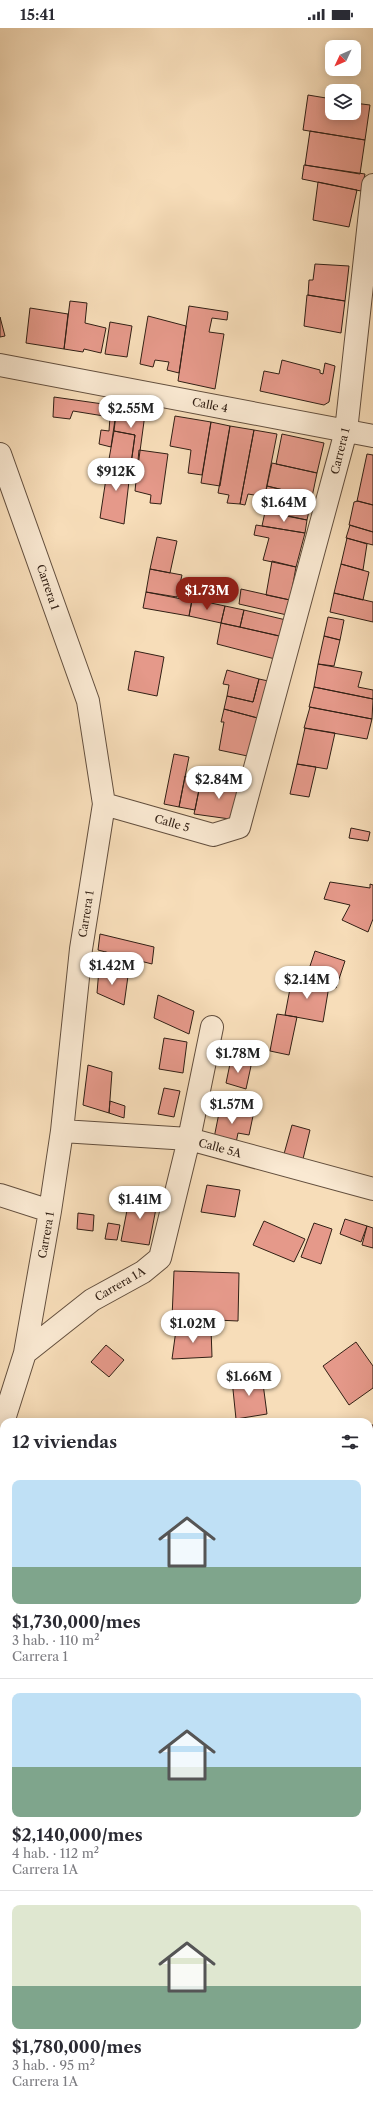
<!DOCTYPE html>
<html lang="es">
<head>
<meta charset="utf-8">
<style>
	body { margin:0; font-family:"Libre Caslon Text",serif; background:#f2f2f3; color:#2b2b33; height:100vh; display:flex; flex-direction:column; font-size:15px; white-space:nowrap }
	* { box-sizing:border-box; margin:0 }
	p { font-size:13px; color:#7c7c81 }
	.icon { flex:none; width:22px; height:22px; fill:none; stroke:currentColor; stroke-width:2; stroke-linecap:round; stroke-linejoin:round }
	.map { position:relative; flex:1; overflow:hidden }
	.details { position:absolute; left:0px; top:1390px; width:373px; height:692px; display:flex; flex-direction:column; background:#fff; border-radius:12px 12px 0 0; box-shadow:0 2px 10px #0003 }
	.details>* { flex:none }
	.needle { width:26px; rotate:226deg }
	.controls { position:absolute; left:325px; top:12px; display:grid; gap:8px }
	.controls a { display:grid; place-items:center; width:36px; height:36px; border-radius:8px; background:#fff; box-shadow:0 2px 10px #0003; font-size:20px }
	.price { position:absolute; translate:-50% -34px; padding:0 9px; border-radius:14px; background:#fff; color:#222; font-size:13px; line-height:26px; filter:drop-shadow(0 1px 2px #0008) }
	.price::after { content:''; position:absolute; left:50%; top:24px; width:12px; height:9px; margin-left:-6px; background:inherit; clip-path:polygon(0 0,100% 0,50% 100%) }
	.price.selected { background:#8f2418; color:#fff }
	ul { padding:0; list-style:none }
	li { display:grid; align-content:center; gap:8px; height:212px; padding:0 12px }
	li+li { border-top:1px solid #e1e1e2 }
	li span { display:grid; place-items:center; height:124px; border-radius:8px; color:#555 }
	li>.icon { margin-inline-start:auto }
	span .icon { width:72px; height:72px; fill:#fffc; stroke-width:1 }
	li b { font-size:17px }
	h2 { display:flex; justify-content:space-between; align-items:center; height:48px; padding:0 12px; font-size:17px }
	.status { display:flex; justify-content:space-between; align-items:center; height:28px; padding:0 20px; background:#fff; direction:ltr }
	.status svg { height:11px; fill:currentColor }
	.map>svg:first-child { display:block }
</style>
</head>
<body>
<div class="status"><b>15:41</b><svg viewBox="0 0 49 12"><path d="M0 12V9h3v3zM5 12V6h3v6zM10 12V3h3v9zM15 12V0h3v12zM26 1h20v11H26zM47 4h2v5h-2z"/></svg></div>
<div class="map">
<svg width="373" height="2082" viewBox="0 0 373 2082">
	<rect width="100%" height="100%" fill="#f7ddb9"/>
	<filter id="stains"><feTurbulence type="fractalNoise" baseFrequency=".005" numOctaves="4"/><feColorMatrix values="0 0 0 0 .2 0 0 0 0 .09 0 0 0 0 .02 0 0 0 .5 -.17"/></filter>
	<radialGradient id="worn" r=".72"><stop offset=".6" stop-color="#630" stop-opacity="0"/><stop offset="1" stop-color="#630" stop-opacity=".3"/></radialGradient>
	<path fill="#e5998a" stroke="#322015" d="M308,67L332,71V85H354V75L370,77L365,112L303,102Z
		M310,103L365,112L360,146L305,137Z
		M304,137L365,146L361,163L302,151Z
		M318,154L357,162L349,199L313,192Z
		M315,236L349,238L345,273L308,267L309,252H313Z
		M307,267L345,273L341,305L304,298Z
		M70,273L87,275L85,295L106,300L101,325L84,321L83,324L64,321Z
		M189,278L228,284L227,292L212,290L209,304L224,306L215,361L178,353Z
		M30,280L68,286L64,321L26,315Z
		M148,288L186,298L179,345L167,342L169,334L155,332L153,339L140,336Z
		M0,289L5,308L0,309Z
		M110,294L132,298L127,329L105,326Z
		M282,332L320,342V345L323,346L325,335L335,338L329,374L324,377L260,363L264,343L279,346Z
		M54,369L117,378L111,419L99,416L101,402L109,403L110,389L73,383L70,391L53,389Z
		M117,378L130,381V383L145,386L138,438L131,436L135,407L114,403Z
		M175,388L211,394L202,447L188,445L191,422L170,418Z
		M211,394L230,398L220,458L201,455Z
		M230,398L254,402L240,476L227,475L229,467L218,465Z
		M254,402L277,406L262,482L258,480L260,468L248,466L245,477L240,476Z
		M114,403L135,407L131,436L109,431Z
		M282,406L324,415L317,445L276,436Z
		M139,422L168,426L161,476L150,475L151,467L135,463Z
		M367,426L373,427V477L357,473Z
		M109,431L131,436L124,496L100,490Z
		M272,435L317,445L312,469L267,458Z
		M267,458L312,469L307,492L270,484L271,480L263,478Z
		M358,473L373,477V504L349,497L354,474Z
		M265,484L307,492L305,505L262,498Z
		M256,497L305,505L296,539L263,532L269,510L254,507Z
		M350,497L373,504V517L346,510Z
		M157,509L177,513L170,545L150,541Z
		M347,510L367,516L363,542L341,536Z
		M272,533L296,539L290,572L266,567Z
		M341,536L369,544L363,572L334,565Z
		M150,541L182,547L177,569L146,564Z
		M196,551L230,559L227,574L193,566Z
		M241,561L290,572L287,587L239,576Z
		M146,564L192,573L189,588L143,580Z
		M334,565L373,574V594L330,584Z
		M192,571L225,578L221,595L189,588Z
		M225,578L244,582L240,599L221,595Z
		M244,582L286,592L283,609L240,599Z
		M328,589L344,592L340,612L324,608Z
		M221,595L280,608L275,631L217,616Z
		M324,608L340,612L334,638L318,636Z
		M135,623L164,629L157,668L128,662Z
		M318,636L362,644L358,659L373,662V671L314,659Z
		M227,642L259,651L253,674L227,668L229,657L223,656Z
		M259,651L273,654L265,692L224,681L227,668L253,674Z
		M314,659L373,671L372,691L309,679Z
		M310,679L372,691L367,711L304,700Z
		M224,681L265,692L257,730L219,722L224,694H221Z
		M305,700L335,705L327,741L297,736Z
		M174,726L189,729L179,779L164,776Z
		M297,736L316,739L309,769L290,766Z
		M185,748L201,752L195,782L179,779Z
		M201,752L245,759L237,792L194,786Z
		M351,800L370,804L368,813L349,810Z
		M330,854L370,860V856L373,857V891L368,904L342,892L350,877L324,871Z
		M100,906L154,919L152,936L98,922Z
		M315,923L345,933L336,960L306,950Z
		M105,924L132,931L130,948L103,942Z
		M99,941L128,948L124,977L97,965Z
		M292,950L329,958L323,994L285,987Z
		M158,967L194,983L189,1006L154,990Z
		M277,986L297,989L289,1027L270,1023Z
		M164,1010L187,1014L183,1045L159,1041Z
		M231,1031L251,1038L246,1061L226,1055Z
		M88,1037L112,1044L109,1085L83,1077Z
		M164,1060L180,1063L174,1089L158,1086Z
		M110,1073L125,1078L124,1090L109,1085Z
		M220,1080L253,1088L249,1107L238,1105L236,1115L214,1110Z
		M292,1097L310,1102L303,1131L284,1126Z
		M207,1157L240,1162L235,1189L201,1184Z
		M130,1167L158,1170L149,1217L121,1213Z
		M78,1185L94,1187L93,1203L77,1201Z
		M345,1191L367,1198L361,1214L340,1206Z
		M264,1193L305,1211L294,1234L253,1217Z
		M108,1195L120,1197L117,1212L105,1211Z
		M314,1195L332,1201L321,1236L301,1229Z
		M367,1198L373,1200V1220L362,1217Z
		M174,1243L239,1245L238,1293L172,1290Z
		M211,1300L212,1329L172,1331L176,1302Z
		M356,1314L373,1338V1360L349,1377L323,1338Z
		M106,1317L124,1332L109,1349L91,1334Z
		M262,1348L267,1386L236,1391L232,1352Z
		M369,1397H373V1414H369Z
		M373,1752V1779L369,1774V1755Z
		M369,1774L373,1779V1791L369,1794Z
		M0,2009L4,2011V2037L0,2035Z
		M373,2027V2055L369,2056V2028Z
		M199,2078H224L225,2079L213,2082H200Z"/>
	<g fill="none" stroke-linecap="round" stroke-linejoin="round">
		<defs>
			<path id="street" d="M0,337L373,408
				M0,426L88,673L104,776L81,921L62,1103L50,1183L25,1325L0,1404
				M104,776L213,807L239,799L346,403L373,157
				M62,1103L189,1111L373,1161
				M0,1167L50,1183
				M25,1325L92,1272L143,1244L160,1230L189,1111L212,999
				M369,1694L373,1693
				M0,1725L4,1724
				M0,1912H4
				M248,2082V2078"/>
		</defs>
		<use href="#street" stroke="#634f3e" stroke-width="24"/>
		<use href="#street" stroke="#fae9d2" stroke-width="22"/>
	</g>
	<g text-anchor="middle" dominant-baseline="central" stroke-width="3" stroke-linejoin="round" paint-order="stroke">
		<g font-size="11" fill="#322015" stroke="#fae9d2">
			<text transform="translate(210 377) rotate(11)">Calle 4</text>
			<text transform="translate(340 423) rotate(-76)">Carrera 1</text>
			<text transform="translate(48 559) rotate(71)">Carrera 1</text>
			<text transform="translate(172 795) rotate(16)">Calle 5</text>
			<text transform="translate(86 886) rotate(-81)">Carrera 1</text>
			<text transform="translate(220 1120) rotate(15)">Calle 5A</text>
			<text transform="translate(46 1207) rotate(-80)">Carrera 1</text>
			<text transform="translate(120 1256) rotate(-30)">Carrera 1A</text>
		</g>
	</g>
	<rect width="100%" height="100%" filter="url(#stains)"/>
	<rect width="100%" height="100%" fill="url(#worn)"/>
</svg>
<div class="controls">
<a><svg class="needle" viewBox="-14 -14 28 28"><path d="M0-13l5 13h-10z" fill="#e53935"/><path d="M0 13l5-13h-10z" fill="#7c7c81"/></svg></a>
<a><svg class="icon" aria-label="layers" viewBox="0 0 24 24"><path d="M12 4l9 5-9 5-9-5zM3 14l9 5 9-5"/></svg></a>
</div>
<b class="price" style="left:131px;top:401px">$2.55M</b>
<b class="price" style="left:116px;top:464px">$912K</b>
<b class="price" style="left:284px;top:495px">$1.64M</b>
<b class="price selected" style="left:207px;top:583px">$1.73M</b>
<b class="price" style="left:219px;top:772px">$2.84M</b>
<b class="price" style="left:112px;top:958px">$1.42M</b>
<b class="price" style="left:307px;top:972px">$2.14M</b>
<b class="price" style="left:238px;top:1046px">$1.78M</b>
<b class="price" style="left:232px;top:1097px">$1.57M</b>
<b class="price" style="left:140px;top:1192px">$1.41M</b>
<b class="price" style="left:193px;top:1316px">$1.02M</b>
<b class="price" style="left:249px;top:1369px">$1.66M</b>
<section class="details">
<h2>12 viviendas<svg class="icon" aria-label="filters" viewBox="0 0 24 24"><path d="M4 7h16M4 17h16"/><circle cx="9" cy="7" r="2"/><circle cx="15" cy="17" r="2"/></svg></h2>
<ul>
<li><span style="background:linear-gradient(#bfe0f5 70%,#7fa58c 0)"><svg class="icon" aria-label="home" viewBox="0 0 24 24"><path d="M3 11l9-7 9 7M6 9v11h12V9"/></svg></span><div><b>$1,730,000/mes</b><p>3 hab. · 110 m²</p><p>Carrera 1</p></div></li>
<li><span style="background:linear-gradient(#bfe0f5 60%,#7fa58c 0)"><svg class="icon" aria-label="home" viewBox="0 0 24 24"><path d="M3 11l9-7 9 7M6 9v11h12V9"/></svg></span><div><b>$2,140,000/mes</b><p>4 hab. · 112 m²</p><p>Carrera 1A</p></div></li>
<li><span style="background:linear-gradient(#dfe7d0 65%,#7fa58c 0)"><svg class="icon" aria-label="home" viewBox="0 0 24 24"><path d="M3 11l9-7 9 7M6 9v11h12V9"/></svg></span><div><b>$1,780,000/mes</b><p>3 hab. · 95 m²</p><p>Carrera 1A</p></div></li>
</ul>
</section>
</div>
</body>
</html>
